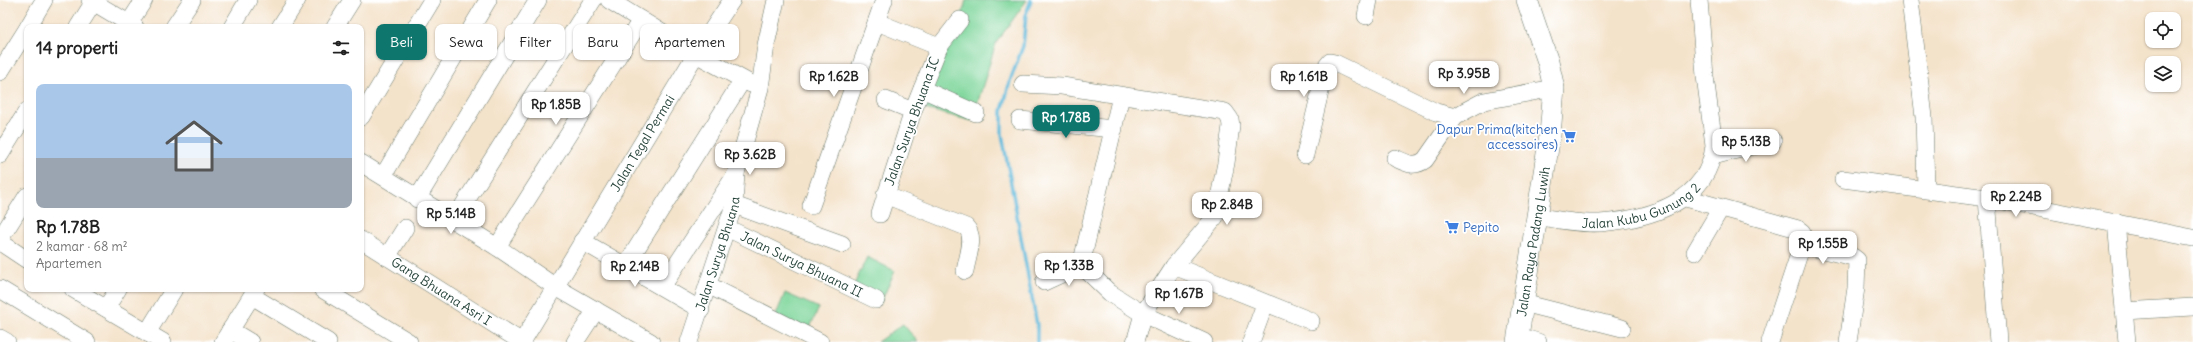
<!DOCTYPE html>
<html lang="id">
<head>
<meta charset="utf-8">
<style>
	body { margin:0; font-family:Delius,sans-serif; background:#f6f6f6; color:#222; height:100vh; display:flex; flex-direction:column; font-size:15px; white-space:nowrap }
	* { box-sizing:border-box; margin:0 }
	p { font-size:13px; color:#767676 }
	.icon { flex:none; width:22px; height:22px; fill:none; stroke:currentColor; stroke-width:2; stroke-linecap:round; stroke-linejoin:round }
	.map { position:relative; flex:1; overflow:hidden }
	.drawer { position:absolute; left:24px; top:24px; width:340px; height:268px; display:flex; flex-direction:column; background:#fff; border-radius:8px; box-shadow:0 1px 3px #0004 }
	.drawer>* { flex:none }
	.hud { position:absolute; left:376px; top:24px; width:380px; height:36px; display:flex; gap:8px }
	.buttons { position:absolute; left:2145px; top:12px; display:grid; gap:8px }
	.buttons a { display:grid; place-items:center; width:36px; height:36px; border-radius:8px; background:#fff; box-shadow:0 1px 3px #0004; font-size:20px }
	.price { position:absolute; translate:-50% -34px; padding:0 9px; border-radius:8px; background:#fff; color:#222; font-size:13px; line-height:26px; filter:drop-shadow(0 1px 2px #0008) }
	.price::after { content:''; position:absolute; left:50%; top:24px; width:12px; height:9px; margin-left:-6px; background:inherit; clip-path:polygon(0 0,100% 0,50% 100%) }
	.price.selected { background:#0f766e; color:#fff }
	ul { padding:0; list-style:none }
	li { display:grid; align-content:center; gap:8px; height:212px; padding:0 12px }
	li+li { border-top:1px solid #e0e0e0 }
	li span { display:grid; place-items:center; height:124px; border-radius:8px; color:#555 }
	li>.icon { margin-inline-start:auto }
	span .icon { width:72px; height:72px; fill:#fffc; stroke-width:1 }
	li b { font-size:17px }
	h2 { display:flex; justify-content:space-between; align-items:center; height:48px; padding:0 12px; font-size:17px }
	.pill { padding:0 14px; border-radius:8px; background:#fff; box-shadow:0 1px 3px #0004; font-size:14px; line-height:36px }
	.pill.selected { background:#0f766e; color:#fff }
	.map>svg:first-child { display:block }
</style>
</head>
<body>
<div class="map">
<svg width="2193" height="342" viewBox="0 0 2193 342">
	<rect width="100%" height="100%" fill="#fff"/>
	<filter id="ink" filterUnits="userSpaceOnUse"><feTurbulence type="fractalNoise" baseFrequency=".025" numOctaves="2"/><feDisplacementMap in="SourceGraphic" scale="8" xChannelSelector="R" yChannelSelector="G"/><feConvolveMatrix kernelMatrix="1 2 1 2 8 2 1 2 1" color-interpolation-filters="sRGB"/></filter>
	<filter id="wash" filterUnits="userSpaceOnUse"><feTurbulence type="fractalNoise" baseFrequency=".012" numOctaves="4" result="noise"/><feDisplacementMap in="SourceGraphic" scale="16" xChannelSelector="R" yChannelSelector="G"/><feGaussianBlur stdDeviation="0.9" result="paint"/><feColorMatrix in="noise" values="0 0 0 0 0 0 0 0 0 0 0 0 0 0 0 0 0 1.4 0 .05"/><feComposite in="paint" operator="in"/></filter>
	<g filter="url(#wash)">
		<rect width="100%" height="100%" fill="#f4e3cb"/>
		<path fill="#7dd59a" stroke="#4e8967" d="M966,0H1027L996,43L972,121L921,108L930,67L963,11Z
			M867,257L895,271L880,304L851,291Z
			M785,293L819,308L805,338L773,322Z
			M903,324L918,342H877Z"/>
		<g fill="none" stroke-linecap="round" stroke-linejoin="round">
			<path stroke="#5ebadc" stroke-width="3.5" d="M1031,0L1026,14L1023,46L1010,81L1002,111V134L1037,325V342"/>
		</g>
	</g>
	<g filter="url(#ink)">
		<g fill="none" stroke-linecap="round" stroke-linejoin="round">
			<defs>
				<g id="minor">
					<path d="M90,0L135,27"/>
					<path d="M609,0L696,54L751,84"/>
					<path d="M1910,0L1924,117L1926,189"/>
					<path d="M1366,16L1369,0"/>
					<path d="M877,22L939,47L913,111L880,214"/>
					<path d="M129,23L144,0"/>
					<path d="M28,27L44,0"/>
					<path d="M78,27L95,0"/>
					<path d="M174,27L192,0"/>
					<path d="M232,27L248,0"/>
					<path d="M280,27L297,0"/>
					<path d="M335,27L352,0"/>
					<path d="M939,47L960,20"/>
					<path d="M0,72L27,29"/>
					<path d="M1023,84L1062,86L1213,110L1225,112L1230,119L1231,126L1226,163L1215,217L1174,266L1143,314L1135,342"/>
					<path d="M922,89L976,113"/>
					<path d="M1121,96L1081,265L1110,293L1143,314L1204,342"/>
					<path d="M886,100L913,111"/>
					<path d="M361,117L432,0"/>
					<path d="M1020,120L1114,129"/>
					<path d="M0,155L27,111"/>
					<path d="M1305,155L1326,67L1330,62L1335,63L1436,112L1455,117"/>
					<path d="M1713,156L1773,141"/>
					<path d="M1395,158C1406,163 1414,168 1425,160L1455,117L1465,111L1484,101L1554,88"/>
					<path d="M361,163L497,247L554,286L651,342"/>
					<path d="M383,176L488,0"/>
					<path d="M1843,179L1987,198L2193,238"/>
					<path d="M885,195L966,227C976,237 967,258 965,271"/>
					<path d="M1686,198L1798,229L1802,232V245L1770,342"/>
					<path d="M1987,198L1998,342"/>
					<path d="M417,199L538,0"/>
					<path d="M734,205L842,244"/>
					<path d="M811,206L884,0"/>
					<path id="s1" d="M1536,216C1557,220 1579,224 1600,223C1649,219 1709,202 1714,145L1705,76L1699,0"/>
					<path d="M454,220L593,0"/>
					<path d="M2116,222L2127,342"/>
					<path id="s2" d="M727,228L876,300"/>
					<path d="M0,239L27,196"/>
					<path id="s3" d="M361,240L522,342L696,54L732,0"/>
					<path d="M582,241L701,310"/>
					<path d="M0,242L27,260"/>
					<path d="M1802,245L1853,257L1857,260L1856,288L1848,342"/>
					<path d="M497,247L641,20"/>
					<path d="M1695,252L1721,208"/>
					<path d="M387,257L405,228"/>
					<path d="M626,265L742,81"/>
					<path d="M1174,266L1311,321"/>
					<path d="M1044,282L1081,265"/>
					<path d="M708,285L820,342"/>
					<path d="M662,287L736,174"/>
					<path d="M0,289L87,342"/>
					<path d="M73,289L163,342"/>
					<path d="M322,289L409,342"/>
					<path d="M252,296L328,342"/>
					<path d="M1523,303L1622,328"/>
					<path d="M106,308L118,289"/>
					<path d="M2124,311L2193,307"/>
					<path d="M230,330L250,342"/>
					<path d="M147,333L174,289"/>
					<path d="M1518,336L1538,342"/>
					<path d="M0,338L7,342"/>
					<path d="M223,342L256,289"/>
					<path d="M575,342L596,310"/>
					<path id="s4" d="M689,342L734,205L736,173L760,88L766,45L776,0"/>
					<path d="M1251,342L1265,304"/>
				</g>
				<g id="major">
					<path id="s5" d="M1517,342L1550,135L1554,88L1548,62L1527,0"/>
				</g>
			</defs>
			<use href="#minor" stroke="#6a7769" stroke-width="18"/>
			<use href="#major" stroke="#6a7769" stroke-width="22"/>
			<use href="#minor" stroke="#fff" stroke-width="17"/>
			<use href="#major" stroke="#fff" stroke-width="21"/>
		</g>
	</g>
	<defs>
		<symbol id="supermarket-bare" viewBox="-9 -9 18 18"><path d="M-6-5.5h2.5l.6 2H6L4.5 2H-2.5L-4.4-4H-6ZM-1.5 3.2a1.3 1.3 0 1 0 .1 0ZM3 3.2a1.3 1.3 0 1 0 .1 0Z" fill="#3f7fe0" stroke="#fff" stroke-width="2.5" paint-order="stroke"/></symbol>
	</defs>
	<g fill-rule="evenodd">
		<use href="#supermarket-bare" x="1559" y="126" width="20" height="20"/>
		<use href="#supermarket-bare" x="1442" y="217" width="20" height="20"/>
	</g>
	<g text-anchor="middle" dominant-baseline="central" stroke-width="3.5" stroke-linejoin="round" paint-order="stroke">
		<g font-size="13" fill="#1f3d34" stroke="#fff">
			<text transform="translate(912 121) rotate(-70)">Jalan Surya Bhuana IC</text>
			<text stroke="none"><textPath href="#s3" startOffset="423">Jalan Tegal Permai</textPath></text>
			<text stroke="none"><textPath href="#s1" startOffset="109">Jalan Kubu Gunung 2</textPath></text>
			<text stroke="none"><textPath href="#s5" startOffset="102">Jalan Raya Padang Luwih</textPath></text>
			<text stroke="none"><textPath href="#s4" startOffset="93">Jalan Surya Bhuana</textPath></text>
			<text stroke="none"><textPath href="#s2" startOffset="83">Jalan Surya Bhuana II</textPath></text>
			<text stroke="none"><textPath href="#s3" startOffset="95">Gang Bhuana Asri I</textPath></text>
		</g>
		<g font-size="13" fill="#366cbe" stroke="#fff" text-anchor="end">
			<text x="1558" y="129">Dapur Prima(kitchen<tspan x="1558" dy="15">accessoires)</tspan></text>
			<text x="1463" y="227" text-anchor="start">Pepito</text>
		</g>
	</g>
</svg>
<div class="buttons">
<a><svg class="icon" aria-label="locate" viewBox="0 0 24 24"><circle cx="12" cy="12" r="6"/><path d="M12 2v4M12 18v4M2 12h4M18 12h4"/></svg></a>
<a><svg class="icon" aria-label="layers" viewBox="0 0 24 24"><path d="M12 4l9 5-9 5-9-5zM3 14l9 5 9-5"/></svg></a>
</div>
<b class="price" style="left:1464px;top:95px">Rp 3.95B</b>
<b class="price" style="left:834px;top:98px">Rp 1.62B</b>
<b class="price" style="left:1304px;top:98px">Rp 1.61B</b>
<b class="price" style="left:556px;top:126px">Rp 1.85B</b>
<b class="price selected" style="left:1066px;top:139px">Rp 1.78B</b>
<b class="price" style="left:1746px;top:163px">Rp 5.13B</b>
<b class="price" style="left:750px;top:176px">Rp 3.62B</b>
<b class="price" style="left:2016px;top:218px">Rp 2.24B</b>
<b class="price" style="left:1227px;top:226px">Rp 2.84B</b>
<b class="price" style="left:451px;top:235px">Rp 5.14B</b>
<b class="price" style="left:1823px;top:265px">Rp 1.55B</b>
<b class="price" style="left:1069px;top:287px">Rp 1.33B</b>
<b class="price" style="left:635px;top:288px">Rp 2.14B</b>
<b class="price" style="left:1179px;top:315px">Rp 1.67B</b>
<div class="hud">
<a class="pill selected">Beli</a>
<a class="pill">Sewa</a>
<a class="pill">Filter</a>
<a class="pill">Baru</a>
<a class="pill">Apartemen</a>
</div>
<section class="drawer">
<h2>14 properti<svg class="icon" aria-label="filters" viewBox="0 0 24 24"><path d="M4 7h16M4 17h16"/><circle cx="9" cy="7" r="2"/><circle cx="15" cy="17" r="2"/></svg></h2>
<ul>
<li><span style="background:linear-gradient(#a9c7e8 60%,#9aa5b1 0)"><svg class="icon" aria-label="home" viewBox="0 0 24 24"><path d="M3 11l9-7 9 7M6 9v11h12V9"/></svg></span><div><b>Rp 1.78B</b><p>2 kamar · 68 m²</p><p>Apartemen</p></div></li>
</ul>
</section>
</div>
</body>
</html>
